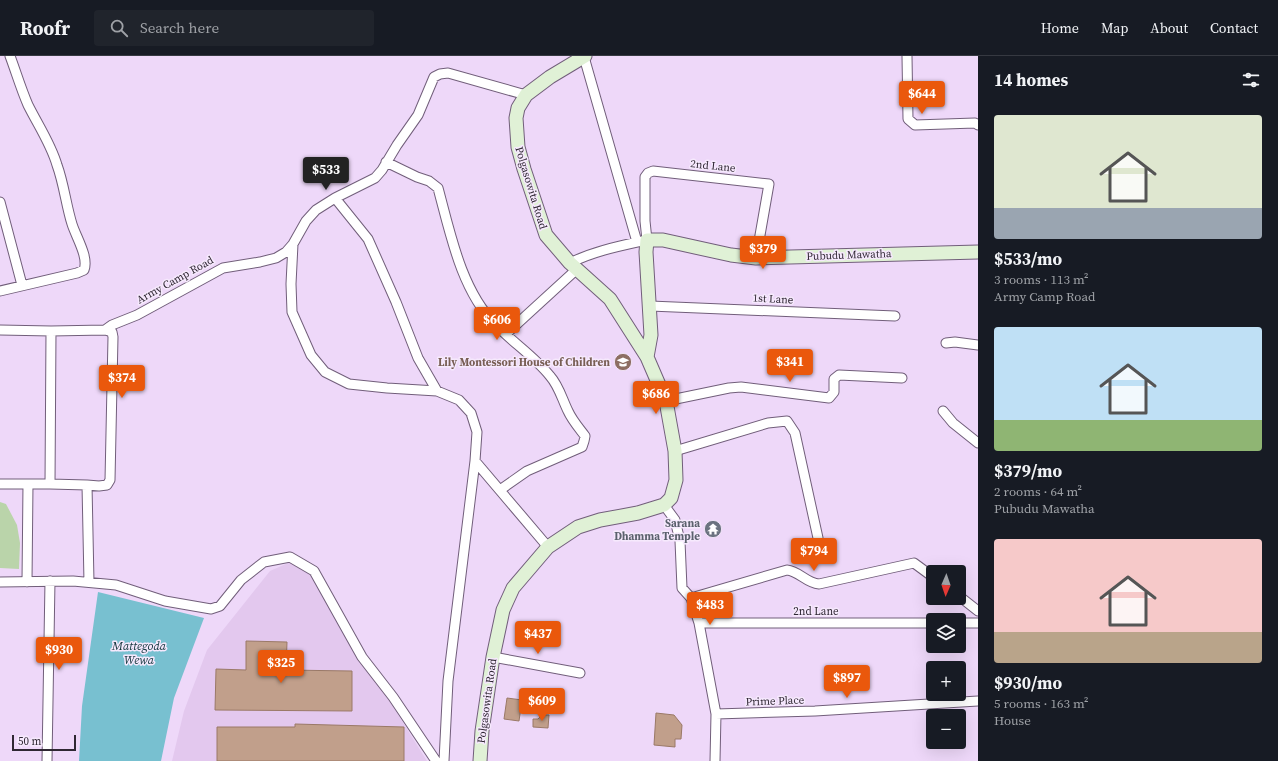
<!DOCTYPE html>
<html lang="en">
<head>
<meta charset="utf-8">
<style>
	body { margin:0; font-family:"Source Serif 4",serif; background:#20242c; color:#f1f3f6; height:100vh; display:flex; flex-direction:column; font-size:15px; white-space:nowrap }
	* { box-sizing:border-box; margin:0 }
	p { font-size:13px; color:#9ea1a6 }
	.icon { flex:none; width:22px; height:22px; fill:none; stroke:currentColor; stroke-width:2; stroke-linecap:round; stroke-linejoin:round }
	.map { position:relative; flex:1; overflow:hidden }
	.side { display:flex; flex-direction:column; background:#171b24; width:300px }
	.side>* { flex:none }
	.needle { width:26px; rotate:182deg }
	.controls { position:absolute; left:926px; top:509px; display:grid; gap:8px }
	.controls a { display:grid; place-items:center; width:40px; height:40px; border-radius:4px; background:#171b24; box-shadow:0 4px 16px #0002; font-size:20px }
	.scale { position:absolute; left:12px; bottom:10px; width:64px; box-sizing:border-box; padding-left:4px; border:2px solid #2f2733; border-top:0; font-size:11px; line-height:14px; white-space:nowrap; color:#2f2733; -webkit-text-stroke:3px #f6e9fd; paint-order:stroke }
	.price { position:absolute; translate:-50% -34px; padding:0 9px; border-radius:4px; background:#ea580c; color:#fff; font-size:13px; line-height:26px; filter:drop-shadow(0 1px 2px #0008) }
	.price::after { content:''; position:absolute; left:50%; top:24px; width:12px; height:9px; margin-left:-6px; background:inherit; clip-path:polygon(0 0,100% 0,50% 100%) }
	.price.selected { background:#222; color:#fff }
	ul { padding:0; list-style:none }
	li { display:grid; align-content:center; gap:8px; height:212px; padding:0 16px }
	li span { display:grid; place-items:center; height:124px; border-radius:4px; color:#555 }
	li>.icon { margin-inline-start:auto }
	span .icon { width:72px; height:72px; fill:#fffc; stroke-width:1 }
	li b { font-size:17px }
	h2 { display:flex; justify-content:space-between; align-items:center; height:48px; padding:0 16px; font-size:17px }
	header { display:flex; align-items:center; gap:24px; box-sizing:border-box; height:56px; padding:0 20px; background:#171b24; border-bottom:1px solid #363941 }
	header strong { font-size:19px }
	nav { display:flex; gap:22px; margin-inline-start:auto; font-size:14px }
	.search { width:280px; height:36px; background:#20242c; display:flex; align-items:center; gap:10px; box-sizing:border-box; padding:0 14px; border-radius:4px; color:#9ea1a6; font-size:15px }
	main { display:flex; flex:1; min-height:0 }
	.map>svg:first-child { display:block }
</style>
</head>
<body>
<header>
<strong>Roofr</strong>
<div class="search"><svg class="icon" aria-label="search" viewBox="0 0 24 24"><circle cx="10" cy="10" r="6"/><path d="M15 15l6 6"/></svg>Search here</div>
<nav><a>Home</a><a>Map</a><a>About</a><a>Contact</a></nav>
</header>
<main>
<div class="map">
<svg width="978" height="705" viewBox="0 0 978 705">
	<rect width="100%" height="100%" fill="#eed8f9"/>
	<path fill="#e3c8ee" d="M305,506L342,569L427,705H172L184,655L207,594L270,515L288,507Z"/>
	<path fill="#bad4aa" d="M0,446L6,448L17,469L20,487L19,513L0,512Z"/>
	<path fill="#78c0d0" d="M98,536L204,562L174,642L161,705H79L82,650Z"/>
	<path fill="#c19f8b" stroke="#9a7967" d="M246,585L287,586L286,614L352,615V655L215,654L216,613L246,614Z
		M507,642L522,644L519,665L504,663Z
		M656,657L674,659L682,669L681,683H675V691L654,689Z
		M542,659H549L548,672L533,671V663H538Z
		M295,668L404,671V705H217V671H295Z"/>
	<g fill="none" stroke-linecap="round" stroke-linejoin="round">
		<defs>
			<path id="street" d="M907,0L908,63L915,69L975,67L978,69
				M584,1L637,186
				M386,106L417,121L429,125L438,132C450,176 461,234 495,268C512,286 534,300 550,320C559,330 562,343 568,355C572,364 579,372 585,380L584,385L582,391L527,415L500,434
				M335,142L368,183L396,246L418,302L437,335
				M0,146L22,229
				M293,188L291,228L292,256L311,299L325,316L349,328L387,332L437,335L459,344L471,357L477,376L475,405
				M570,207C594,195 620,190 647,184L645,165V121L648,117L653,115L769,128L756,202
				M0,235L77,217L84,214C89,201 76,181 72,168C66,149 64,128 57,109C51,88 38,69 28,49C21,33 16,16 10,0
				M650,250L895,260
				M0,274L51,275L105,274L112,276L113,281L110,424L107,429L99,430L87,429L89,526
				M105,274L112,269L137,259L223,212L260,206L276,202L286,196L293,188L306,165L316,154L335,142L375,122L382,114L397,89L418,59L434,21L440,18L448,17L526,39
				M51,275L50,428L87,429
				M506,278L577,213
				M946,287L955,286L978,289
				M666,345L729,332L741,331L829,342L834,336V323L839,319L902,322
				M943,355L953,367L978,387
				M675,395L768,367L787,365L795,377L818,482
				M0,428H50
				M664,449L675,464L680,485L682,532L691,542L699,567L716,658L715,705
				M0,526L73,525L116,529L165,545L211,553L220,550L241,524L264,506L290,501L314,515L362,601L393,641L436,705
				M27,526L28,428
				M959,540L978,555
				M691,542L787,514C799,515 806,527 819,528L914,507L933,521
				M699,567H933
				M959,567H978
				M493,601L580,617
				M716,658L815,655L978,645
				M47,705L50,525
				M444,705L448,625L475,405L548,491"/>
			<path id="secondary" d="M647,301L651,279L646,196L647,184H663L731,199L756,202L978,196
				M480,705L482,675L493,601L503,554L513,532L548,491L578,471L600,464L638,457L664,449L671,442L676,424L675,395L666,345L647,301L610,243L570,207L546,179L524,113L518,91L516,62L518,52L526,39L550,21L585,0"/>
		</defs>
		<use href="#street" stroke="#715e7a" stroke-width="11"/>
		<use href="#secondary" stroke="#715e7a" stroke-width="15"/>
		<use href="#street" stroke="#fff" stroke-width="9"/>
		<use href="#secondary" stroke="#e0f1d6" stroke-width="13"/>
	</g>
	<defs>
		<symbol id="school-disc" viewBox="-11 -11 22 22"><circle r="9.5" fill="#8d6e63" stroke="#f6e9fd"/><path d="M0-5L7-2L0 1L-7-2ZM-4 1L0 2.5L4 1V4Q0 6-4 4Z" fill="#fff"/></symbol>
		<symbol id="temple-disc" viewBox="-11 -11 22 22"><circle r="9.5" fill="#6b7280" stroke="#f6e9fd"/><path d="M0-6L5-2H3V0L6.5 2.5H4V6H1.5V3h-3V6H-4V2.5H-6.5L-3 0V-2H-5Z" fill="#fff"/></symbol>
	</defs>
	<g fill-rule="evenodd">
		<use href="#school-disc" x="613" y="296" width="20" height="20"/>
		<use href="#temple-disc" x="703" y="463" width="20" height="20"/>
	</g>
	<g text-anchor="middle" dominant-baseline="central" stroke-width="3" stroke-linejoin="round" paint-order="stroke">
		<g font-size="11" fill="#2f2733" stroke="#f6e9fd">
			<text transform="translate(713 110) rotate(6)">2nd Lane</text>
			<text transform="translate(531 132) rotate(73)">Polgasowita Road</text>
			<text transform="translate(849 199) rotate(-2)">Pubudu Mawatha</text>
			<text transform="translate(175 224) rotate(-29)">Army Camp Road</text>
			<text transform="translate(773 243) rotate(3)">1st Lane</text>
			<text x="816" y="555">2nd Lane</text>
			<text transform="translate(487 645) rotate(-82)">Polgasowita Road</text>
			<text transform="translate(775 645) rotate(-2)">Prime Place</text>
		</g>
		<g font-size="11" font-weight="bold" fill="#785e54" stroke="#f6e9fd" text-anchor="end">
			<text x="610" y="306">Lily Montessori House of Children</text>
		</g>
		<g font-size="11" font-weight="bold" fill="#5b616d" stroke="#f6e9fd" text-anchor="end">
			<text x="700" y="467">Sarana<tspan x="700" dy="13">Dhamma Temple</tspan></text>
		</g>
		<g font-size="12" font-style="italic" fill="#0f333a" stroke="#f6e9fd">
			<text x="139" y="590">Mattegoda<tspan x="139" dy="14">Wewa</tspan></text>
		</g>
	</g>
</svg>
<div class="controls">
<a><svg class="needle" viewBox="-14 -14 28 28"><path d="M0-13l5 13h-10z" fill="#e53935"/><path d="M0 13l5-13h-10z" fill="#9ea1a6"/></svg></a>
<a><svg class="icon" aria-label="layers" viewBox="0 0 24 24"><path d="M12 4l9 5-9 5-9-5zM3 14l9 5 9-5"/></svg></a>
<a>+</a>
<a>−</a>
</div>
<div class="scale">50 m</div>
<b class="price" style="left:922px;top:59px">$644</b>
<b class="price selected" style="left:326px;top:135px">$533</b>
<b class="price" style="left:763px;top:214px">$379</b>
<b class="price" style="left:497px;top:285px">$606</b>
<b class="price" style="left:790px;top:327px">$341</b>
<b class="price" style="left:122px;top:343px">$374</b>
<b class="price" style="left:656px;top:359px">$686</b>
<b class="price" style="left:814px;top:516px">$794</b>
<b class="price" style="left:710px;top:570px">$483</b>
<b class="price" style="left:538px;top:599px">$437</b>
<b class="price" style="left:59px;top:615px">$930</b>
<b class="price" style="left:281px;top:628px">$325</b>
<b class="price" style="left:847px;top:643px">$897</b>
<b class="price" style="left:542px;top:666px">$609</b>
</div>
<section class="side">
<h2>14 homes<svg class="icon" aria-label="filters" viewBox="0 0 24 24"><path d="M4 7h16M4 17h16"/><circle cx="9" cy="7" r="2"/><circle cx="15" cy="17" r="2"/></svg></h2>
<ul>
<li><span style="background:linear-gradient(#dfe7d0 75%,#9aa5b1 0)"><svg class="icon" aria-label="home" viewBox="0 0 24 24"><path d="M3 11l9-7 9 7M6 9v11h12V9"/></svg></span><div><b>$533/mo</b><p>3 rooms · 113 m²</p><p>Army Camp Road</p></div></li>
<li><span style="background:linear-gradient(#bfe0f5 75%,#8fb573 0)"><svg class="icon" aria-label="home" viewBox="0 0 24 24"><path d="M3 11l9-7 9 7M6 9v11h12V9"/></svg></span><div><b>$379/mo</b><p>2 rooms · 64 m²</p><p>Pubudu Mawatha</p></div></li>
<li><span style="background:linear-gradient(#f6c9c9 75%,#b9a48a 0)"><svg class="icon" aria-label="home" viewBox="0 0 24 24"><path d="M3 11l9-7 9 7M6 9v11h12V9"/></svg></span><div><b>$930/mo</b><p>5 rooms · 163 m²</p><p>House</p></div></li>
</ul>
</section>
</main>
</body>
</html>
